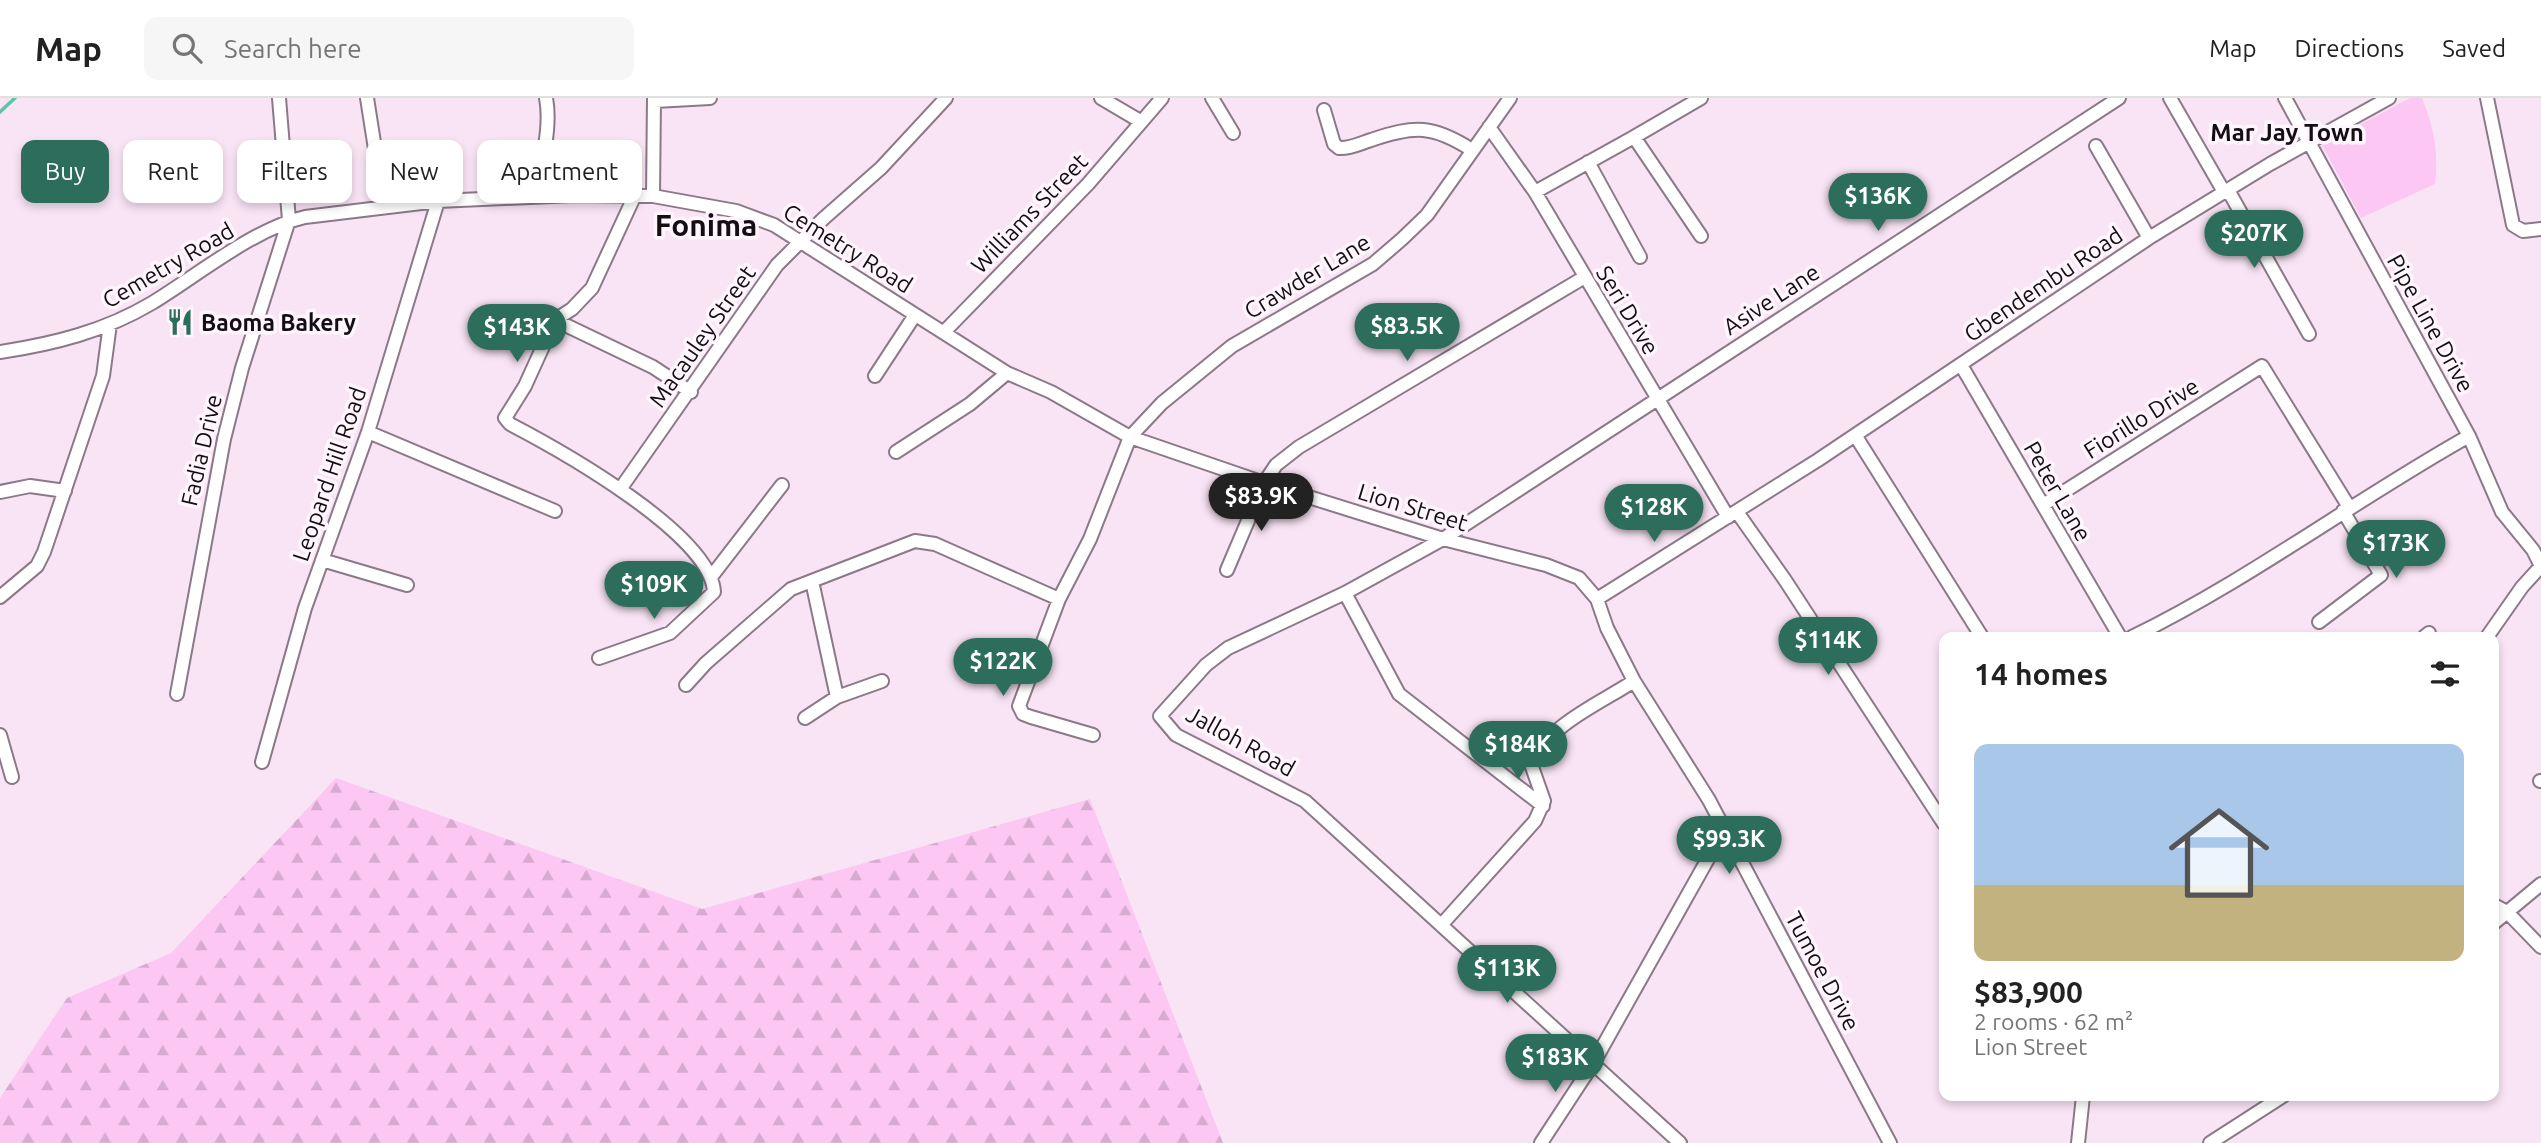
<!DOCTYPE html>
<html lang="en">
<head>
<meta charset="utf-8">
<style>
	body { margin:0; font-family:Ubuntu,sans-serif; background:#f6f6f6; color:#222; height:100vh; display:flex; flex-direction:column; font-size:26px; white-space:nowrap }
	* { box-sizing:border-box; margin:0 }
	p { font-size:23px; color:#767676 }
	.icon { flex:none; width:38px; height:38px; fill:none; stroke:currentColor; stroke-width:2; stroke-linecap:round; stroke-linejoin:round }
	.map { position:relative; flex:1; overflow:hidden }
	.drawer { position:absolute; left:1939px; top:534px; width:560px; height:469px; display:flex; flex-direction:column; background:#fff; border-radius:14px; box-shadow:0 4px 10px #0003 }
	.drawer>* { flex:none }
	.hud { position:absolute; left:21px; top:42px; width:665px; height:63px; display:flex; gap:14px }
	.price { position:absolute; translate:-50% -60px; padding:0 16px; border-radius:24px; background:#2c6d5b; color:#fff; font-size:23px; line-height:46px; filter:drop-shadow(0 2px 4px #0008) }
	.price::after { content:''; position:absolute; left:50%; top:42px; width:21px; height:16px; margin-left:-10px; background:inherit; clip-path:polygon(0 0,100% 0,50% 100%) }
	.price.current { background:#222; color:#fff }
	ul { padding:0; list-style:none }
	li { display:grid; align-content:center; gap:14px; height:371px; padding:0 35px }
	li+li { border-top:2px solid #e0e0e0 }
	li span { display:grid; place-items:center; height:217px; border-radius:14px; color:#555 }
	li>.icon { margin-inline-start:auto }
	span .icon { width:126px; height:126px; fill:#fffc; stroke-width:1 }
	li b { font-size:30px }
	h2 { display:flex; justify-content:space-between; align-items:center; height:84px; padding:0 35px; font-size:30px }
	.pill { padding:0 24px; border-radius:14px; background:#fff; box-shadow:0 4px 10px #0003; font-size:24px; line-height:63px }
	.pill.current { background:#2c6d5b; color:#fff }
	header { display:flex; align-items:center; gap:42px; box-sizing:border-box; height:98px; padding:0 35px; background:#fff; border-bottom:2px solid #e0e0e0 }
	header strong { font-size:33px }
	nav { display:flex; gap:38px; margin-inline-start:auto; font-size:24px }
	.search { width:490px; height:63px; background:#f6f6f6; display:flex; align-items:center; gap:18px; box-sizing:border-box; padding:0 24px; border-radius:14px; color:#767676; font-size:26px }
	.map>svg:first-child { display:block }
</style>
</head>
<body>
<header>
<strong>Map</strong>
<div class="search"><svg class="icon" aria-label="search" viewBox="0 0 24 24"><circle cx="10" cy="10" r="6"/><path d="M15 15l6 6"/></svg>Search here</div>
<nav><a>Map</a><a>Directions</a><a>Saved</a></nav>
</header>
<div class="map">
<svg width="2541" height="1045" viewBox="0 0 2541 1045">
	<defs>
		<pattern id="forest-firs" width="22" height="20" patternUnits="userSpaceOnUse" patternTransform="scale(1.75)"><rect width="22" height="20" fill="#fcc7f3"/><path d="M5 1l3.5 6h-7zM16 11l3.5 6h-7z" fill="#d7aacf"/></pattern>
	</defs>
	<rect width="100%" height="100%" fill="#f9e4f5"/>
	<path fill="url(#forest-firs)" d="M336,680L702,811L1090,701L1223,1045H0V1000L67,900L171,855Z"/>
	<path fill="#fcc7f3" d="M2410,0H2422C2434,30 2439,55 2435,86L2361,120L2322,47Z"/>
	<g fill="none" stroke-linecap="round" stroke-linejoin="round">
		<path stroke="#5ac6a8" stroke-width="3.5" d="M0,14L15,0"/>
		<defs>
			<path id="minor" d="M367,0L384,108
				M1101,0L1140,23
				M1212,0L1233,35
				M2170,0L2224,94
				M2285,0L2469,338L2502,414L2533,452L2541,468L2522,489L2487,539
				M2487,0L2513,127L2523,133L2541,131
				M655,3L710,0
				M1324,12L1334,46L1339,50C1350,51 1361,45 1371,42C1415,27 1433,27 1472,52
				M1489,29L1535,94L1728,419
				M1634,39L1701,0
				M2096,48L2149,140
				M1588,64L1640,159
				M2228,92L2309,236
				M1535,94L1634,39L1701,138
				M537,98C540,67 552,31 546,0
				M653,98L654,0
				M555,222L653,269L691,294
				M945,233L1088,86L1162,0
				M0,254C54,246 105,233 152,205C198,177 253,131 305,119L438,103L575,97L653,98L736,113L774,127L1007,275L1051,294L1130,339L1264,385L1443,441L1546,467L1579,480L1597,501L1607,530L1634,583L1709,702L1890,1045
				M1961,267L2120,539
				M875,278L915,217
				M368,334L555,413
				M1855,337L1982,539
				M896,354L970,306L1007,275
				M621,390L777,167L823,121L881,70L946,0
				M0,394L30,388L65,393
				M2043,407L2262,268L2349,409
				M1737,414L1785,482L1944,726
				M322,462L407,487
				M1227,472L1264,385L1276,367L1299,349L1583,180
				M711,479L782,387
				M812,483L837,599
				M1345,495L1399,596L1543,708
				M0,499L37,468L44,454L103,278L110,226
				M1597,501L1818,362L2149,140L2270,66L2389,0
				M2319,524L2381,477L2343,413
				M2132,539C2249,482 2355,402 2469,338
				M2424,539L2429,535
				M599,560L670,535L714,494C711,436 558,351 510,326L505,320L525,288L555,222L572,211L592,190L635,97
				M686,587L706,565L791,491L915,443L935,446L1059,501
				M177,596L224,341L242,270L289,122L279,0
				M805,620L837,599L882,583
				M0,637L12,679
				M1093,637L1031,619L1023,616L1019,608L1059,501L1090,441L1130,339L1162,305L1232,248L1373,166L1402,141L1427,117L1510,0
				M262,664L305,510L368,334L438,103
				M2540,683H2541
				M2494,807L2507,814L2541,849
				M1443,825L1535,723L1544,703L1531,666C1549,626 1599,606 1634,583
				M2494,825L2541,786
				M1541,1045L1594,964L1723,734
				M1680,1045L1305,703L1176,637L1160,618L1206,567L1228,550L1345,495L1443,441L2119,0
				M2078,1045L2083,998
				M2210,1045L2283,998"/>
		</defs>
		<use href="#minor" stroke="#8b7988" stroke-width="16"/>
		<use href="#minor" stroke="#fff" stroke-width="12"/>
	</g>
	<defs>
		<symbol id="restaurant-bare" viewBox="-9 -9 18 18"><path d="M-5-6h1v4h1v-4h1v4h1v-4h1v5L-1.5 .5V6h-2V.5L-5-1ZM5-6V6H3V1.5H1.5Q1.5-4 5-6Z" fill="#2c6d5b" stroke="#fff6fd" stroke-width="2.5" paint-order="stroke"/></symbol>
	</defs>
	<g fill-rule="evenodd">
		<use href="#restaurant-bare" x="161" y="205" width="38" height="38"/>
	</g>
	<g text-anchor="middle" dominant-baseline="central" stroke-width="7" stroke-linejoin="round" paint-order="stroke">
		<g font-size="23" fill="#140d13" stroke="#fff6fd">
			<text transform="translate(1029 115) rotate(-46)">Williams Street</text>
			<text transform="translate(848 150) rotate(32)">Cemetry Road</text>
			<text transform="translate(168 167) rotate(-30)">Cemetry Road</text>
			<text transform="translate(1307 178) rotate(-31)">Crawder Lane</text>
			<text transform="translate(2043 186) rotate(-34)">Gbendembu Road</text>
			<text transform="translate(1771 201) rotate(-33)">Asive Lane</text>
			<text transform="translate(1628 212) rotate(59)">Seri Drive</text>
			<text transform="translate(2431 225) rotate(61)">Pipe Line Drive</text>
			<text transform="translate(702 238) rotate(-55)">Macauley Street</text>
			<text transform="translate(2141 320) rotate(-32)">Fiorillo Drive</text>
			<text transform="translate(201 352) rotate(-77)">Fadia Drive</text>
			<text transform="translate(329 376) rotate(-71)">Leopard Hill Road</text>
			<text transform="translate(2058 393) rotate(60)">Peter Lane</text>
			<text transform="translate(1413 409) rotate(17)">Lion Street</text>
			<text transform="translate(1241 643) rotate(29)">Jalloh Road</text>
			<text transform="translate(1823 873) rotate(62)">Tumoe Drive</text>
		</g>
		<g font-size="23" font-weight="bold" fill="#140d13" stroke="#fff6fd" text-anchor="start">
			<text x="201" y="224">Baoma Bakery</text>
		</g>
		<g font-size="24" font-weight="bold" fill="#140d13" stroke="#fff6fd">
			<text x="2287" y="34">Mar Jay Town</text>
		</g>
		<g font-size="30" font-weight="bold" fill="#140d13" stroke="#fff6fd">
			<text x="706" y="127">Fonima</text>
		</g>
	</g>
</svg>
<b class="price" style="left:1878px;top:135px">$136K</b>
<b class="price" style="left:2254px;top:172px">$207K</b>
<b class="price" style="left:1407px;top:265px">$83.5K</b>
<b class="price" style="left:517px;top:266px">$143K</b>
<b class="price current" style="left:1261px;top:435px">$83.9K</b>
<b class="price" style="left:1654px;top:446px">$128K</b>
<b class="price" style="left:2396px;top:482px">$173K</b>
<b class="price" style="left:654px;top:523px">$109K</b>
<b class="price" style="left:1828px;top:579px">$114K</b>
<b class="price" style="left:1003px;top:600px">$122K</b>
<b class="price" style="left:1518px;top:683px">$184K</b>
<b class="price" style="left:1729px;top:778px">$99.3K</b>
<b class="price" style="left:1507px;top:907px">$113K</b>
<b class="price" style="left:1555px;top:996px">$183K</b>
<div class="hud">
<a class="pill current">Buy</a>
<a class="pill">Rent</a>
<a class="pill">Filters</a>
<a class="pill">New</a>
<a class="pill">Apartment</a>
</div>
<section class="drawer">
<h2>14 homes<svg class="icon" aria-label="filters" viewBox="0 0 24 24"><path d="M4 7h16M4 17h16"/><circle cx="9" cy="7" r="2"/><circle cx="15" cy="17" r="2"/></svg></h2>
<ul>
<li><span style="background:linear-gradient(#a9c7e8 65%,#c2b280 0)"><svg class="icon" aria-label="home" viewBox="0 0 24 24"><path d="M3 11l9-7 9 7M6 9v11h12V9"/></svg></span><div><b>$83,900</b><p>2 rooms · 62 m²</p><p>Lion Street</p></div></li>
</ul>
</section>
</div>
</body>
</html>
